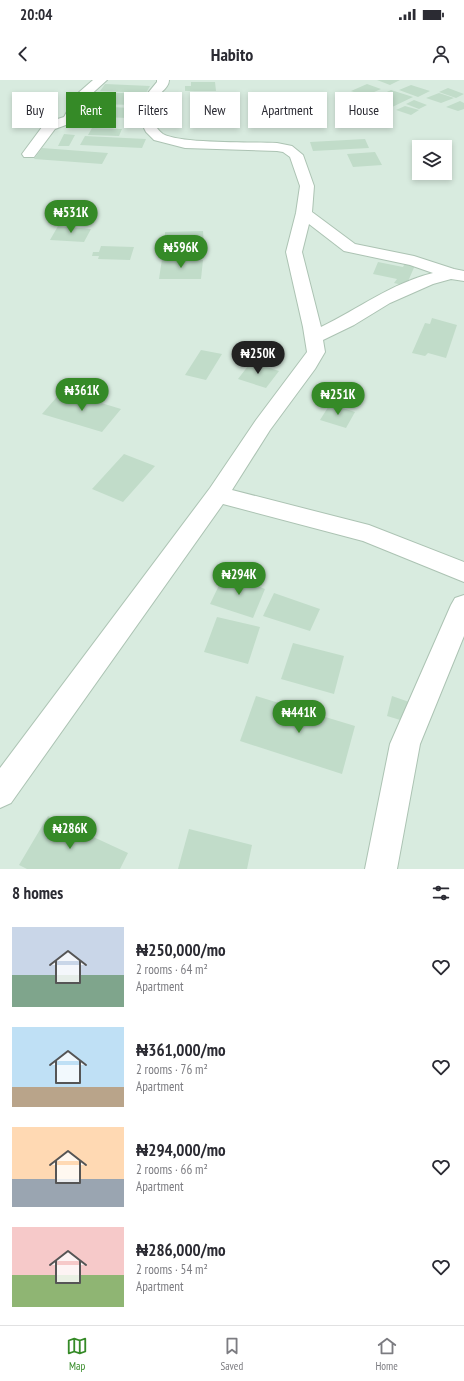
<!DOCTYPE html>
<html lang="en">
<head>
<meta charset="utf-8">
<style>
	body { margin:0; font-family:"PT Sans Narrow",sans-serif; background:#f7f7f7; color:#2b2b33; height:100vh; display:flex; flex-direction:column; font-size:15px; white-space:nowrap }
	* { box-sizing:border-box; margin:0 }
	p { font-size:13px; color:#7c7c81 }
	.icon { flex:none; width:22px; height:22px; fill:none; stroke:currentColor; stroke-width:2; stroke-linecap:round; stroke-linejoin:round }
	.map { position:relative; height:789px; overflow:hidden }
	.details { display:flex; flex-direction:column; background:#fff; flex:1 }
	.details>* { flex:none }
	.guide { position:absolute; left:12px; top:12px; width:440px; height:36px; display:flex; gap:8px }
	.controls { position:absolute; left:412px; top:60px; display:grid; gap:8px }
	.controls a { display:grid; place-items:center; width:40px; height:40px; border-radius:0px; background:#fff; box-shadow:0 2px 6px #0003; font-size:20px }
	.price { position:absolute; translate:-50% -34px; padding:0 9px; border-radius:14px; background:#358a27; color:#fff; font-size:13px; line-height:26px; filter:drop-shadow(0 1px 2px #0008) }
	.price::after { content:''; position:absolute; left:50%; top:24px; width:12px; height:9px; margin-left:-6px; background:inherit; clip-path:polygon(0 0,100% 0,50% 100%) }
	.price.active { background:#222; color:#fff }
	ul { padding:0; list-style:none }
	li { display:flex; align-items:center; gap:12px; height:100px; padding:0 12px }
	li span { display:grid; place-items:center; flex:none; width:112px; height:80px; border-radius:0px; color:#555 }
	li>.icon { margin-inline-start:auto }
	span .icon { width:48px; height:48px; fill:#fffc; stroke-width:1 }
	li b { font-size:17px }
	h2 { display:flex; justify-content:space-between; align-items:center; height:48px; padding:0 12px; font-size:17px }
	.tag { padding:0 14px; border-radius:0px; background:#fff; box-shadow:0 2px 6px #0003; font-size:14px; line-height:36px }
	.tag.active { background:#358a27; color:#fff }
	.status { display:flex; justify-content:space-between; align-items:center; height:28px; padding:0 20px; background:#fff; direction:ltr }
	.status svg { height:11px; fill:currentColor }
	header { display:flex; justify-content:space-between; align-items:center; height:52px; padding:0 12px; background:#fff; font-size:18px; font-weight:800 }
	.tabs { display:flex; justify-content:space-around; align-items:center; height:56px; border-top:1px solid #e1e1e2; background:#fff; font-size:11px; color:#7c7c81 }
	.tabs a { display:grid; justify-items:center; gap:2px }
	.tabs .active { color:#358a27 }
	.map>svg:first-child { display:block }
</style>
</head>
<body>
<div class="status"><b>20:04</b><svg viewBox="0 0 49 12"><path d="M0 12V9h3v3zM5 12V6h3v6zM10 12V3h3v9zM15 12V0h3v12zM26 1h20v11H26zM47 4h2v5h-2z"/></svg></div>
<header><svg class="icon" aria-label="back" viewBox="0 0 24 24"><path d="M15 5l-7 7 7 7"/></svg>Habito<svg class="icon" aria-label="person" viewBox="0 0 24 24"><circle cx="12" cy="8" r="4"/><path d="M4 21q1-7 8-7t8 7"/></svg></header>
<div class="map">
<svg width="464" height="789" viewBox="0 0 464 789">
	<rect width="100%" height="100%" fill="#eaf6ef"/>
	<path fill="#d8ebdf" fill-rule="evenodd" d="M0,0H464V789H0ZM419,67H445V93H419Z"/>
	<path fill="#c1dcc9" d="M377,0H400L390,5Z
		M191,2H215L216,11H185V6H191Z
		M105,4L150,6L146,13L100,11Z
		M367,4L381,9L365,16L351,11Z
		M411,5L430,11L418,17L399,10Z
		M448,8L464,14L456,18L439,12Z
		M391,10L413,17L388,29L366,22Z
		M104,13H138L133,25L97,24Z
		M439,13L454,18L441,23L426,18Z
		M205,17V20H203L204,27H194V18Z
		M414,20L427,25L419,29L406,24Z
		M460,21L464,23V29L458,31L446,27Z
		M87,26L132,28L127,38L81,36Z
		M405,26L419,30L411,35L396,30Z
		M92,48L122,49L119,56L88,55Z
		M64,54L75,55L69,66H58Z
		M85,56L146,59L142,68L80,65Z
		M365,59L369,68L313,71L310,62Z
		M42,68L108,73L102,84L34,79Z
		M375,72L382,85L353,87L347,74Z
		M58,146L91,149L84,162L50,160Z
		M203,151L205,176L165,178V152Z
		M101,166L134,167L130,180L98,179L99,176H92L93,172H99Z
		M162,179L203,180L201,199H159Z
		M406,181L416,183L406,206L394,203L397,199L373,194L378,182L403,187Z
		M432,238L457,245L446,278L428,273L425,276L412,273L425,243L430,244Z
		M201,270L222,274L206,300L185,295Z
		M251,282L279,291L266,308L238,299Z
		M62,311L121,329L102,352L42,334Z
		M330,324L355,332L346,348L320,340Z
		M124,374L155,386L123,422L92,409Z
		M235,495L257,500L255,505L265,509L253,538L210,524L223,497L235,500Z
		M274,513L320,529L310,551L263,536Z
		M217,537L260,547L248,584L204,572Z
		M293,563L344,576L334,614L281,599Z
		M256,616L355,646L342,694L240,661Z
		M392,616L412,623L407,642L387,636Z
		M48,736L128,773L120,789H27L19,785Z
		M189,749L252,765L247,789H178Z"/>
	<g fill="none" stroke-linecap="round" stroke-linejoin="round">
		<defs>
			<path id="street" d="M93,0H107L86,19L74,42L55,49L34,77H24L22,74L45,43L64,37L77,14Z
				M157,0H169C169,11 150,16 150,34C151,40 158,51 163,54C181,64 254,62 277,63L292,66L303,75L314,106L312,132L355,164L414,176L454,189L464,191V201L451,199L433,204L390,223L354,245L323,260L325,272L315,289L270,350L232,410L369,445L464,482V502L363,461L223,424L11,723L0,728V688L210,408L256,340L307,272L303,247L286,172L296,133L300,106L290,77L283,72L277,71L185,68L154,60L146,52L138,36L139,24L157,2ZM309,144L344,171L410,185L433,193C392,203 358,229 321,247L302,172Z
				M464,515V556L420,664L397,789H365L390,664L451,525L455,518Z"/>
		</defs>
		<use href="#street" stroke="#acc3b3" stroke-width="2"/>
		<use href="#street" fill="#fff" fill-rule="evenodd"/>
	</g>
</svg>
<div class="controls">
<a><svg class="icon" aria-label="layers" viewBox="0 0 24 24"><path d="M12 4l9 5-9 5-9-5zM3 14l9 5 9-5"/></svg></a>
</div>
<b class="price" style="left:71px;top:154px">₦531K</b>
<b class="price" style="left:181px;top:189px">₦596K</b>
<b class="price active" style="left:258px;top:295px">₦250K</b>
<b class="price" style="left:82px;top:332px">₦361K</b>
<b class="price" style="left:338px;top:336px">₦251K</b>
<b class="price" style="left:239px;top:516px">₦294K</b>
<b class="price" style="left:299px;top:654px">₦441K</b>
<b class="price" style="left:70px;top:770px">₦286K</b>
<div class="guide">
<a class="tag">Buy</a>
<a class="tag active">Rent</a>
<a class="tag">Filters</a>
<a class="tag">New</a>
<a class="tag">Apartment</a>
<a class="tag">House</a>
</div>
</div>
<section class="details">
<h2>8 homes<svg class="icon" aria-label="filters" viewBox="0 0 24 24"><path d="M4 7h16M4 17h16"/><circle cx="9" cy="7" r="2"/><circle cx="15" cy="17" r="2"/></svg></h2>
<ul>
<li><span style="background:linear-gradient(#c9d6e8 60%,#7fa58c 0)"><svg class="icon" aria-label="home" viewBox="0 0 24 24"><path d="M3 11l9-7 9 7M6 9v11h12V9"/></svg></span><div><b>₦250,000/mo</b><p>2 rooms · 64 m²</p><p>Apartment</p></div><svg class="icon" aria-label="heart" viewBox="0 0 24 24"><path d="M12 20l-8-8c-3-5 5-10 8-4 3-6 11-1 8 4z"/></svg></li>
<li><span style="background:linear-gradient(#bfe0f5 75%,#b9a48a 0)"><svg class="icon" aria-label="home" viewBox="0 0 24 24"><path d="M3 11l9-7 9 7M6 9v11h12V9"/></svg></span><div><b>₦361,000/mo</b><p>2 rooms · 76 m²</p><p>Apartment</p></div><svg class="icon" aria-label="heart" viewBox="0 0 24 24"><path d="M12 20l-8-8c-3-5 5-10 8-4 3-6 11-1 8 4z"/></svg></li>
<li><span style="background:linear-gradient(#ffd9b3 65%,#9aa5b1 0)"><svg class="icon" aria-label="home" viewBox="0 0 24 24"><path d="M3 11l9-7 9 7M6 9v11h12V9"/></svg></span><div><b>₦294,000/mo</b><p>2 rooms · 66 m²</p><p>Apartment</p></div><svg class="icon" aria-label="heart" viewBox="0 0 24 24"><path d="M12 20l-8-8c-3-5 5-10 8-4 3-6 11-1 8 4z"/></svg></li>
<li><span style="background:linear-gradient(#f6c9c9 60%,#8fb573 0)"><svg class="icon" aria-label="home" viewBox="0 0 24 24"><path d="M3 11l9-7 9 7M6 9v11h12V9"/></svg></span><div><b>₦286,000/mo</b><p>2 rooms · 54 m²</p><p>Apartment</p></div><svg class="icon" aria-label="heart" viewBox="0 0 24 24"><path d="M12 20l-8-8c-3-5 5-10 8-4 3-6 11-1 8 4z"/></svg></li>
</ul>
</section>
<nav class="tabs">
<a class="active"><svg class="icon" aria-label="map" viewBox="0 0 24 24"><path d="M3 6l6-2 6 2 6-2v14l-6 2-6-2-6 2zM9 4v14M15 6v14"/></svg>Map</a>
<a><svg class="icon" aria-label="saved" viewBox="0 0 24 24"><path d="M7 4h10v16l-5-4-5 4z"/></svg>Saved</a>
<a><svg class="icon" aria-label="home" viewBox="0 0 24 24"><path d="M3 11l9-7 9 7M6 9v11h12V9"/></svg>Home</a>
</nav>
</body>
</html>
